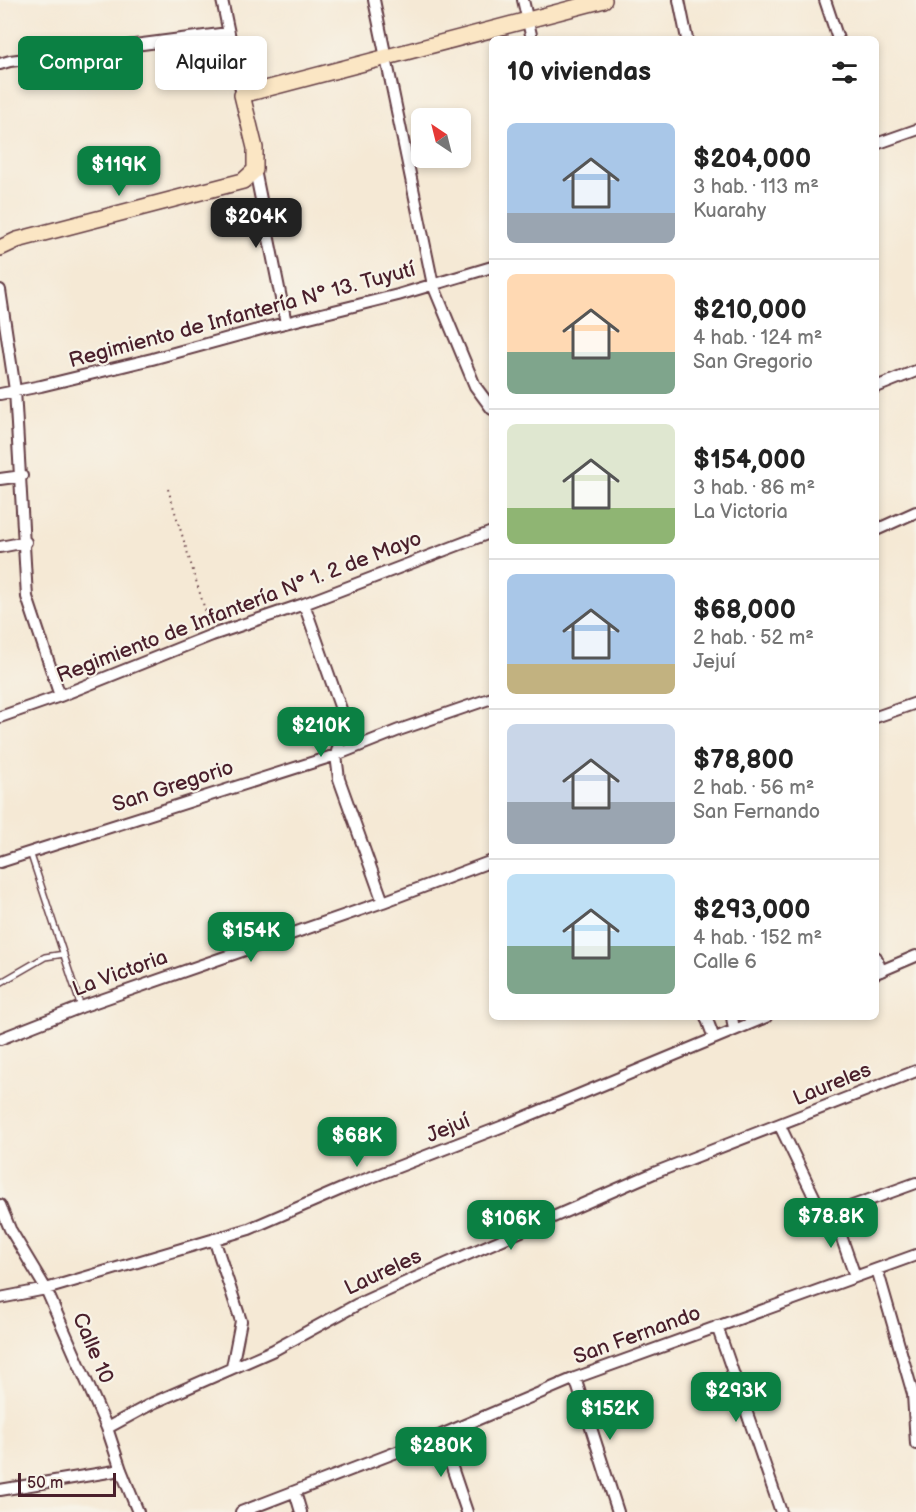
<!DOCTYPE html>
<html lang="es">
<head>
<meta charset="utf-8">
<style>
	body { margin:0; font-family:"Balsamiq Sans",sans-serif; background:#f6f6f6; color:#222; height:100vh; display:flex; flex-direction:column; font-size:22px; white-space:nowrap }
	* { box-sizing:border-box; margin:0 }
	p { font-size:20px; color:#767676 }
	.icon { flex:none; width:33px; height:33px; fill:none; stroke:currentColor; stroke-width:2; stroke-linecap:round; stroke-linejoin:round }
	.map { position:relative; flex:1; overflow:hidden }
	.details { position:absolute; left:489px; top:36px; width:390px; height:984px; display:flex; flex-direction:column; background:#fff; border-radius:9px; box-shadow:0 3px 9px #0003 }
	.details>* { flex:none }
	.banner { position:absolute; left:18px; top:36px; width:381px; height:54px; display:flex; gap:12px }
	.needle { width:39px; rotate:325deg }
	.controls { position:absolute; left:411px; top:108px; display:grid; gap:12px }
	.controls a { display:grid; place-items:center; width:60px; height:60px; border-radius:9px; background:#fff; box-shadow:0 3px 9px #0003; font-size:30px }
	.scale { position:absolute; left:18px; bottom:15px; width:98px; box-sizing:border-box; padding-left:6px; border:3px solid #4a1f2b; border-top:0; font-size:16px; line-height:21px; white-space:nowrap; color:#4a1f2b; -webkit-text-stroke:4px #f7f3e8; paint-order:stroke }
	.price { position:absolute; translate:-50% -51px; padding:0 14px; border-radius:12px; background:#0b8043; color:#fff; font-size:20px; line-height:39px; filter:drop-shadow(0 2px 3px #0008) }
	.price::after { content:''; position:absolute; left:50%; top:36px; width:18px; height:14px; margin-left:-9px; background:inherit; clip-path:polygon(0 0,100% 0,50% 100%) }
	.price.current { background:#222; color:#fff }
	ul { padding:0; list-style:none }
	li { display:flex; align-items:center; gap:18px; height:150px; padding:0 18px }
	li+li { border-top:2px solid #e0e0e0 }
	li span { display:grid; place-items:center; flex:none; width:168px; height:120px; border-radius:9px; color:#555 }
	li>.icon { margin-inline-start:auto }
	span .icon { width:72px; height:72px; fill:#fffc; stroke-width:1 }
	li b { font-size:26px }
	h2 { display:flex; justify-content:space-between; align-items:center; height:72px; padding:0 18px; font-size:26px }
	.pill { padding:0 21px; border-radius:9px; background:#fff; box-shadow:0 3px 9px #0003; font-size:21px; line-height:54px }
	.pill.current { background:#0b8043; color:#fff }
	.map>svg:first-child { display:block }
</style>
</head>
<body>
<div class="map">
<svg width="916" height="1512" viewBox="0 0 916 1512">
	<rect width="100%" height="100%" fill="#f7f3e8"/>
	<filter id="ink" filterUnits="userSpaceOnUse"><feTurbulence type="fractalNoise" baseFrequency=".0167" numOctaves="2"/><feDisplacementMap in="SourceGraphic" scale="12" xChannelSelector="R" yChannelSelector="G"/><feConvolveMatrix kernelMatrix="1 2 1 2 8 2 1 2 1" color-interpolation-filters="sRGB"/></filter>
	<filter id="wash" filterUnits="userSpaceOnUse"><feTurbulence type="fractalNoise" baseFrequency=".008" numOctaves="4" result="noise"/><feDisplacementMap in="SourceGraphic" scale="24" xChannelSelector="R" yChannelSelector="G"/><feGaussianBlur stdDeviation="1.35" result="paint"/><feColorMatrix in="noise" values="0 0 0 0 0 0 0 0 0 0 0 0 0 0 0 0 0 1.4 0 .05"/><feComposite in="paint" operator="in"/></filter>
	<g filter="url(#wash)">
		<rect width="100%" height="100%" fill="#f5e9d5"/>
	</g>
	<g filter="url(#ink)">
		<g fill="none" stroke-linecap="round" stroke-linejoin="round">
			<defs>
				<path id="lane" d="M30,852L81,1007
					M0,983L45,957L64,954"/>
				<path id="street" d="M222,0L242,95
					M374,0L433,285L475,386L492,409
					M523,0L532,39
					M679,0L687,39
					M825,0L838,39
					M0,64L10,61L228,33
					M876,144L916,130
					M255,170L286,323
					M0,290L15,390L27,597L60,696
					M876,387L916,371
					M0,394L41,386L152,359L265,328L398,295L492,267
					M0,479L22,476
					M876,530L916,512
					M0,547L26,542
					M304,604L342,712L341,737L336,755L339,779L383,902
					M0,717L60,696L212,635L304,604L492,532
					M876,717L916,703
					M0,862L336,755L399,730L492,698
					M876,957L881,971
					M876,973L916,956
					M706,1017L714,1038
					M732,1017L734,1030
					M0,1039L81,1007L383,902L492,861
					M780,1126L821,1211L833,1213L916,1183
					M0,1205L10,1229L46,1289L107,1428L121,1470L138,1512
					M833,1213L855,1276
					M214,1239L241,1321L232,1367
					M877,1269L913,1394L916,1444
					M0,1298L46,1289L249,1229L346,1187L506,1125L766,1017
					M717,1326L781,1512
					M575,1378L618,1512
					M107,1428L153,1403L274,1350L358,1304L448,1263L654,1173L916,1071
					M441,1435L467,1512
					M0,1490L121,1470
					M295,1492L301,1512
					M241,1512L441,1435L575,1378L916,1255"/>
				<path id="secondary" d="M0,248L17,240L243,181L255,170V148L242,95L604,0"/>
			</defs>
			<use href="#lane" stroke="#643d44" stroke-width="8"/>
			<use href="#street" stroke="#643d44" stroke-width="14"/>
			<use href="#secondary" stroke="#643d44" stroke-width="18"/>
			<path stroke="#643d44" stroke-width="2" stroke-dasharray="1.5 4.5" stroke-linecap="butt" d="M168,489L209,623"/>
			<use href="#lane" stroke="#fff" stroke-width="5"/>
			<use href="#street" stroke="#fff" stroke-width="10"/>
			<use href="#secondary" stroke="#fbe6c4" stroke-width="15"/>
		</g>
	</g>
	<g text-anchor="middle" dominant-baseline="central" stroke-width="4.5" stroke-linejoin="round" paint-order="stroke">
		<g font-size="21" fill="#4a1f2b" stroke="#f7f3e8">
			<text transform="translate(242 315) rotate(-15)">Regimiento de Infantería N° 13. Tuyutí</text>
			<text transform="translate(239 607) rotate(-21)">Regimiento de Infantería N° 1. 2 de Mayo</text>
			<text transform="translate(173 786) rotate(-18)">San Gregorio</text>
			<text transform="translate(120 973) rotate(-20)">La Victoria</text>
			<text transform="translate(832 1084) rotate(-22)">Laureles</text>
			<text transform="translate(448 1128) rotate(-22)">Jejuí</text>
			<text transform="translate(383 1272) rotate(-25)">Laureles</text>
			<text transform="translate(637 1335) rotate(-20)">San Fernando</text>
			<text transform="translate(93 1348) rotate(67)">Calle 10</text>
		</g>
	</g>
</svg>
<div class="controls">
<a><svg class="needle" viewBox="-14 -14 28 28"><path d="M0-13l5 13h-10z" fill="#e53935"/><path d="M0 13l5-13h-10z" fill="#767676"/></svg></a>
</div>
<div class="scale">50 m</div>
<b class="price" style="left:119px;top:197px">$119K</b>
<b class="price current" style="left:256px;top:249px">$204K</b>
<b class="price" style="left:321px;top:758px">$210K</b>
<b class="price" style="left:251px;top:963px">$154K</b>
<b class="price" style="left:357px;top:1168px">$68K</b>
<b class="price" style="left:831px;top:1249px">$78.8K</b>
<b class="price" style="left:511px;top:1251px">$106K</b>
<b class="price" style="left:736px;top:1423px">$293K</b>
<b class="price" style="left:610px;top:1441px">$152K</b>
<b class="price" style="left:441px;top:1478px">$280K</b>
<div class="banner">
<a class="pill current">Comprar</a>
<a class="pill">Alquilar</a>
</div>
<section class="details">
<h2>10 viviendas<svg class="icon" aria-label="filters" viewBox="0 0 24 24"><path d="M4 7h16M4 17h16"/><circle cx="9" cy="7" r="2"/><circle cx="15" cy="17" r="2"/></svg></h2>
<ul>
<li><span style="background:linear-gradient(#a9c7e8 75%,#9aa5b1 0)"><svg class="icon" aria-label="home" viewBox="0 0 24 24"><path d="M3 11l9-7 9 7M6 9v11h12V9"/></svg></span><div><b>$204,000</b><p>3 hab. · 113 m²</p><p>Kuarahy</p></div></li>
<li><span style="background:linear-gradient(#ffd9b3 65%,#7fa58c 0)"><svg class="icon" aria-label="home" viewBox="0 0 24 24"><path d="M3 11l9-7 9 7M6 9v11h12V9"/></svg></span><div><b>$210,000</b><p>4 hab. · 124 m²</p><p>San Gregorio</p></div></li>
<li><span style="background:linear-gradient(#dfe7d0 70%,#8fb573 0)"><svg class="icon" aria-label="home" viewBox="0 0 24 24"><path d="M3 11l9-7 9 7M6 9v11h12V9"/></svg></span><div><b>$154,000</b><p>3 hab. · 86 m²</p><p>La Victoria</p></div></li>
<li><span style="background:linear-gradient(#a9c7e8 75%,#c2b280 0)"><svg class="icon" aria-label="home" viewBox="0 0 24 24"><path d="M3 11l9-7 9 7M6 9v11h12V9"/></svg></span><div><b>$68,000</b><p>2 hab. · 52 m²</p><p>Jejuí</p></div></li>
<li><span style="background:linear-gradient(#c9d6e8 65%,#9aa5b1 0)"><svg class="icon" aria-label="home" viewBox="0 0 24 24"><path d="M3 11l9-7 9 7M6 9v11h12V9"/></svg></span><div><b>$78,800</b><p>2 hab. · 56 m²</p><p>San Fernando</p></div></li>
<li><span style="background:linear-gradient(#bfe0f5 60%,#7fa58c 0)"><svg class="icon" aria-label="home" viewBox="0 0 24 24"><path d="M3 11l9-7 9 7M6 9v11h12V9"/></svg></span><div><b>$293,000</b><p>4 hab. · 152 m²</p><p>Calle 6</p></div></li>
</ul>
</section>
</div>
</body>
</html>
